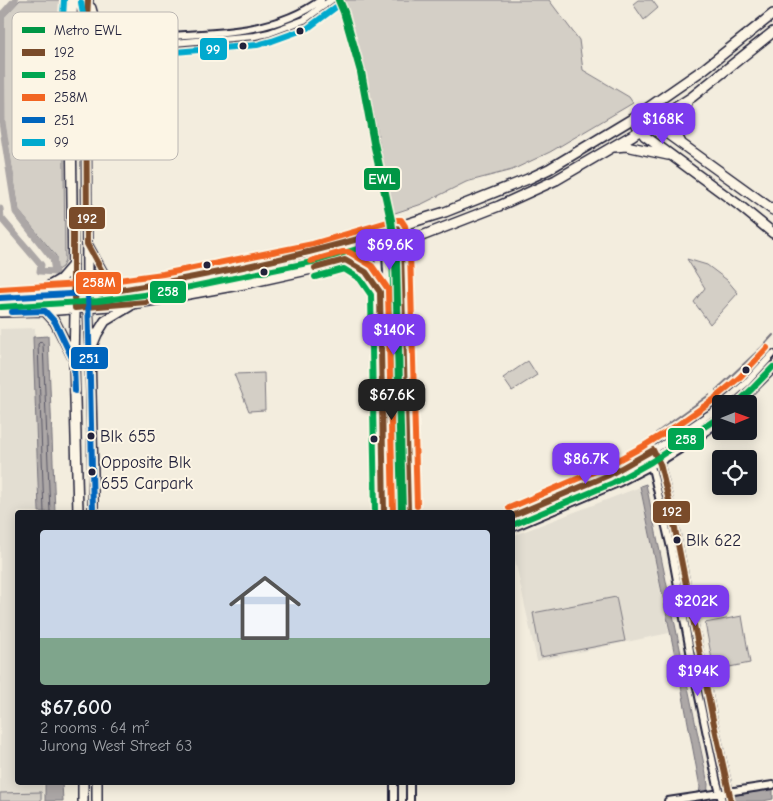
<!DOCTYPE html>
<html lang="en">
<head>
<meta charset="utf-8">
<style>
	body { margin:0; font-family:"Comic Neue",sans-serif; background:#242831; color:#f1f3f6; height:100vh; display:flex; flex-direction:column; font-size:19px; white-space:nowrap }
	* { box-sizing:border-box; margin:0 }
	p { font-size:16px; color:#9ea1a6 }
	.icon { flex:none; width:28px; height:28px; fill:none; stroke:currentColor; stroke-width:2; stroke-linecap:round; stroke-linejoin:round }
	.map { position:relative; flex:1; overflow:hidden }
	.details { position:absolute; left:15px; top:510px; width:500px; height:275px; display:flex; flex-direction:column; background:#171b24; border-radius:5px; box-shadow:0 2px 12px #0003 }
	.details>* { flex:none }
	.needle { width:32px; rotate:89deg }
	.controls { position:absolute; left:712px; top:395px; display:grid; gap:10px }
	.controls a { display:grid; place-items:center; width:45px; height:45px; border-radius:5px; background:#171b24; box-shadow:0 2px 12px #0003; font-size:25px }
	.price { position:absolute; translate:-50% -42px; padding:0 11px; border-radius:10px; background:#7c3aed; color:#fff; font-size:16px; line-height:32px; filter:drop-shadow(0 1px 2px #0008) }
	.price::after { content:''; position:absolute; left:50%; top:30px; width:15px; height:11px; margin-left:-8px; background:inherit; clip-path:polygon(0 0,100% 0,50% 100%) }
	.price.current { background:#222; color:#fff }
	ul { padding:0; list-style:none }
	li { display:grid; align-content:center; gap:10px; height:265px; padding:0 25px }
	li span { display:grid; place-items:center; height:155px; border-radius:5px; color:#555 }
	li>.icon { margin-inline-start:auto }
	span .icon { width:90px; height:90px; fill:#fffc; stroke-width:1 }
	li b { font-size:21px }
	.map>svg:first-child { display:block }
</style>
</head>
<body>
<div class="map">
<svg width="773" height="801" viewBox="0 0 773 801">
	<rect width="100%" height="100%" fill="#f3edde"/>
	<filter id="ink" filterUnits="userSpaceOnUse"><feTurbulence type="fractalNoise" baseFrequency=".02" numOctaves="2"/><feDisplacementMap in="SourceGraphic" scale="10" xChannelSelector="R" yChannelSelector="G"/><feConvolveMatrix kernelMatrix="1 2 1 2 8 2 1 2 1" color-interpolation-filters="sRGB"/></filter>
	<g filter="url(#ink)">
		<path fill="#e3ded2" d="M35,328L38,512H18V782L43,783V801H0V329Z
			M640,487L669,633L537,661L513,551L512,536Z"/>
		<path fill="#d4cfc6" stroke="#7b7880" d="M20,0H66L63,58L65,261L62,267L56,271V256L19,211L4,120V17Z
			M344,0H549L579,40L583,70L629,97L633,103L550,152L512,170L466,182L422,204L392,214C379,142 368,69 344,0Z
			M638,0H652L658,8L644,20L633,4Z
			M687,259L707,265L727,280L738,293L710,324L694,302L705,288Z
			M528,361L537,375L512,391L503,378Z
			M264,373L265,410L249,411L234,374Z
			M616,597L625,641L541,657L533,613Z
			M742,616L750,663L714,670L705,623Z
			M41,792V801H0V793Z"/>
		<path fill="#aca7a6" stroke="#75727b" d="M48,336L55,512H39L33,337Z
			M646,484L708,784L707,801H698L700,787L679,675L640,486Z
			M45,783H62L63,801H45Z
			M773,789V799L763,801H728L737,795Z"/>
		<g fill="none" stroke-linecap="round" stroke-linejoin="round">
			<path stroke="#595766" stroke-width="1" d="M44,512L38,344L41,341L43,344L50,512"/>
			<path stroke="#75727b" stroke-width="2" d="M716,390L762,347L773,335
				M656,433L709,395"/>
			<path stroke="#aca7a6" stroke-width="7" d="M0,209L1,218L41,265L40,271L55,272L53,259L16,212L2,123L1,16L15,0"/>
			<defs>
				<path id="minor" d="M70,41C97,42 124,38 151,37C207,33 273,36 321,0
					M70,50H92L255,36L269,33L304,20L331,0
					M397,228L401,251L404,337L408,512
					M377,234L380,292L384,512
					M722,404L746,383L773,354
					M738,404L773,369
					M653,450L660,464L671,509L712,715L731,801
					M646,455L653,472L671,548L695,678L717,782L722,801
					M512,516L609,475L646,455L684,431L711,413L721,405
					M512,528L618,483L666,458L695,440L721,420
					M394,782V801
					M410,782V801
					M668,801L773,785"/>
				<path id="major" d="M73,0L70,41L73,282L75,314L74,362L78,512
					M88,0L86,36L87,281L90,351L93,475V512
					M91,8C93,19 99,33 112,37C117,38 123,38 128,38
					M87,85C98,62 102,54 128,46
					M652,116L658,126L665,132L773,210
					M637,125L645,136L740,206L773,233
					M681,143C671,126 676,117 687,103
					M615,147L626,146L668,155
					M88,246L104,275L120,290
					M345,260L366,272L380,292
					M34,295L61,279L73,265
					M0,298L97,292L164,283L326,249L445,212L528,179L549,169L632,119L704,69L773,14
					M45,311L55,322L73,358
					M0,312L45,311L98,307L132,304L167,298L244,284L321,267L372,253L409,241L499,206L556,180L633,135L692,97L773,32
					M92,346L97,334L105,321L130,306
					M83,782V801
					M97,782V801"/>
			</defs>
			<use href="#minor" stroke="#22223b" stroke-width="10"/>
			<use href="#major" stroke="#22223b" stroke-width="12"/>
			<use href="#minor" stroke="#fcf5e5" stroke-width="6"/>
			<use href="#major" stroke="#fcf5e5" stroke-width="9"/>
			<defs>
				<path id="bus-1" d="M88,0L86,36L87,244L104,275L120,290C214,275 306,255 397,228L401,251L408,509L411,512
					M73,220V282L75,308L146,302
					M315,268L345,260L366,272L380,292L384,512
					M512,516L609,475L653,450L660,464L671,509L712,715L731,801"/>
				<path id="bus-2" d="M315,277L344,269L360,279L371,295L375,512
					M1,307L98,301L166,292L317,261L390,239L392,252L400,512
					M736,404L752,389L773,367
					M515,524L613,483L651,462L721,416"/>
				<path id="bus-3" d="M311,261L343,252H349L372,266L388,289L393,512
					M0,289L96,283L163,274L313,244L395,220H401L405,226L410,251L417,506
					M716,397L740,377L767,348
					M509,508L605,467L642,447L679,424L716,398"/>
				<path id="bus-4" d="M0,298L88,293L93,512
					M12,312L45,311L55,322L74,362L75,391"/>
				<path id="bus-5" d="M64,0L61,51L64,56L69,59H93L257,45L272,41L308,28L336,7
					M81,2C82,9 83,16 85,22C95,44 116,48 137,47"/>
			</defs>
			<use href="#bus-1" stroke="#fcf5e5" stroke-width="10"/>
			<use href="#bus-2" stroke="#fcf5e5" stroke-width="10"/>
			<use href="#bus-3" stroke="#fcf5e5" stroke-width="10"/>
			<use href="#bus-4" stroke="#fcf5e5" stroke-width="10"/>
			<use href="#bus-5" stroke="#fcf5e5" stroke-width="10"/>
			<use href="#bus-1" stroke="#7a4b2a" stroke-width="6"/>
			<use href="#bus-2" stroke="#00a651" stroke-width="6"/>
			<use href="#bus-3" stroke="#f26522" stroke-width="6"/>
			<use href="#bus-4" stroke="#0065bd" stroke-width="6"/>
			<use href="#bus-5" stroke="#00a9ce" stroke-width="6"/>
			<defs>
				<path id="metro-1" d="M339,0L344,12L361,72L374,143L391,220L396,261L402,512"/>
			</defs>
			<use href="#metro-1" stroke="#fcf5e5" stroke-width="11"/>
			<use href="#metro-1" stroke="#009645" stroke-width="8"/>
		</g>
	</g>
	<g fill="#22223b" stroke="#fcf5e5" stroke-width="2">
		<circle cx="300" cy="31" r="4.5"/>
		<circle cx="243" cy="46" r="4.5"/>
		<circle cx="207" cy="265" r="4.5"/>
		<circle cx="264" cy="272" r="4.5"/>
		<circle cx="746" cy="370" r="4.5"/>
		<circle cx="91" cy="436" r="4.5"/>
		<circle cx="374" cy="439" r="4.5"/>
		<circle cx="92" cy="472" r="4.5"/>
		<circle cx="677" cy="540" r="4.5"/>
	</g>
	<g text-anchor="middle" dominant-baseline="central" stroke-width="4" stroke-linejoin="round" paint-order="stroke">
		<g font-size="17" fill="#22223b" stroke="#fcf5e5" text-anchor="start">
			<text x="100" y="436">Blk 655</text>
			<text x="101" y="462">Opposite Blk<tspan x="101" dy="21">655 Carpark</tspan></text>
			<text x="686" y="540">Blk 622</text>
		</g>
	</g>
	<rect x="12" y="12" width="166" height="148" rx="8" fill="#fcf5e5" stroke="#bbb6b2" stroke-width="1"/>
	<rect x="22" y="27" width="23" height="6" fill="#009645"/>
	<rect x="22" y="49" width="23" height="7" fill="#7a4b2a"/>
	<rect x="22" y="72" width="23" height="6" fill="#00a651"/>
	<rect x="22" y="94" width="23" height="7" fill="#f26522"/>
	<rect x="22" y="117" width="23" height="6" fill="#0065bd"/>
	<rect x="22" y="139" width="23" height="7" fill="#00a9ce"/>
	<g font-size="14" fill="#22223b">
		<text x="54" y="35">Metro EWL</text>
		<text x="54" y="57">192</text>
		<text x="54" y="80">258</text>
		<text x="54" y="102">258M</text>
		<text x="54" y="125">251</text>
		<text x="54" y="147">99</text>
	</g>
	<g stroke="#fcf5e5" stroke-width="2">
		<rect x="199" y="37" width="29" height="24" rx="5" fill="#00a9ce"/>
		<rect x="363" y="167" width="38" height="24" rx="5" fill="#009645"/>
		<rect x="68" y="206" width="38" height="24" rx="5" fill="#7a4b2a"/>
		<rect x="75" y="271" width="47" height="24" rx="5" fill="#f26522"/>
		<rect x="149" y="280" width="38" height="24" rx="5" fill="#00a651"/>
		<rect x="70" y="346" width="39" height="24" rx="5" fill="#0065bd"/>
		<rect x="667" y="427" width="38" height="24" rx="5" fill="#00a651"/>
		<rect x="652" y="500" width="39" height="24" rx="5" fill="#7a4b2a"/>
	</g>
	<g font-size="14" text-anchor="middle" font-weight="bold" fill="#fff">
		<text x="213" y="54">99</text>
		<text x="382" y="184">EWL</text>
		<text x="87" y="223">192</text>
		<text x="99" y="287">258M</text>
		<text x="168" y="296">258</text>
		<text x="89" y="363">251</text>
		<text x="686" y="444">258</text>
		<text x="672" y="516">192</text>
	</g>
</svg>
<div class="controls">
<a><svg class="needle" viewBox="-14 -14 28 28"><path d="M0-13l5 13h-10z" fill="#e53935"/><path d="M0 13l5-13h-10z" fill="#9ea1a6"/></svg></a>
<a><svg class="icon" aria-label="locate" viewBox="0 0 24 24"><circle cx="12" cy="12" r="6"/><path d="M12 2v4M12 18v4M2 12h4M18 12h4"/></svg></a>
</div>
<b class="price" style="left:663px;top:145px">$168K</b>
<b class="price" style="left:390px;top:271px">$69.6K</b>
<b class="price" style="left:394px;top:356px">$140K</b>
<b class="price current" style="left:392px;top:421px">$67.6K</b>
<b class="price" style="left:586px;top:485px">$86.7K</b>
<b class="price" style="left:696px;top:627px">$202K</b>
<b class="price" style="left:698px;top:697px">$194K</b>
<section class="details">
<ul>
<li><span style="background:linear-gradient(#c9d6e8 70%,#7fa58c 0)"><svg class="icon" aria-label="home" viewBox="0 0 24 24"><path d="M3 11l9-7 9 7M6 9v11h12V9"/></svg></span><div><b>$67,600</b><p>2 rooms · 64 m²</p><p>Jurong West Street 63</p></div></li>
</ul>
</section>
</div>
</body>
</html>
